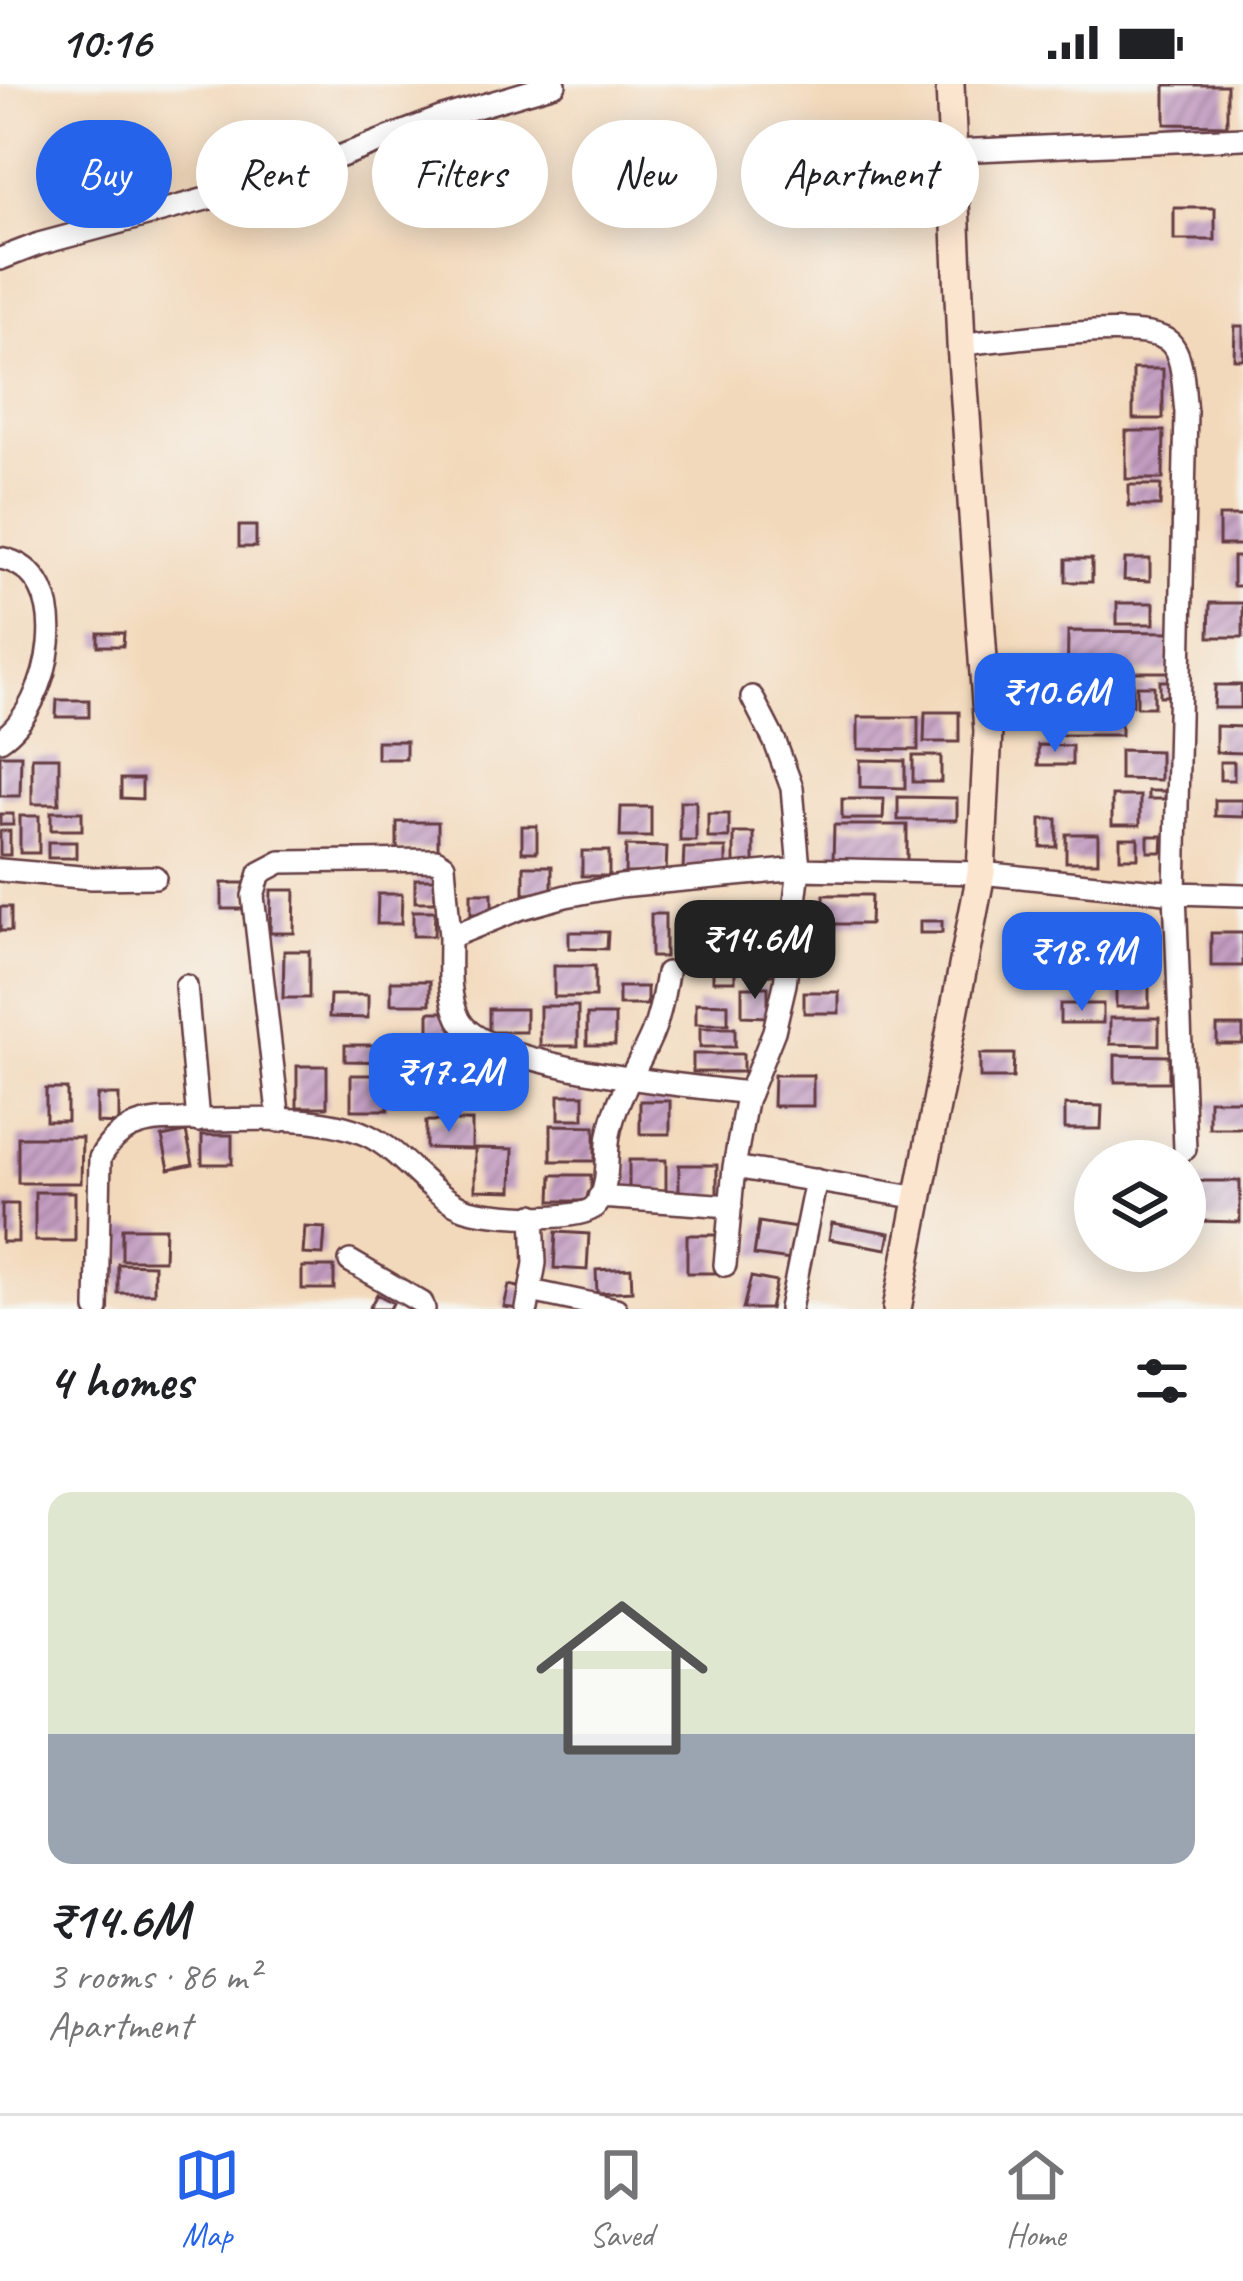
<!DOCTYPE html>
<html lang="en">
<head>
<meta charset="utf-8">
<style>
	body { margin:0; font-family:Caveat,sans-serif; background:#f2f2f2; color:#202124; height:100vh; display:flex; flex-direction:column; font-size:45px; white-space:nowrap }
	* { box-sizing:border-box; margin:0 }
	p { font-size:39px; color:#757577 }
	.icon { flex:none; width:66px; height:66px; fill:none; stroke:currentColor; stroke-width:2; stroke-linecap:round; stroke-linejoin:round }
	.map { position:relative; height:1225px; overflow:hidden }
	.drawer { display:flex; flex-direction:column; background:#fff; flex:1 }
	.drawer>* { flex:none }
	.hud { position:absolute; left:36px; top:36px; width:1173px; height:108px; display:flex; gap:24px }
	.controls { position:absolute; left:1074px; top:1056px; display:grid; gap:24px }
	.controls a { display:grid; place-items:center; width:132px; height:132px; border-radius:50%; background:#fff; box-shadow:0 6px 30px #0003; font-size:60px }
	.price { position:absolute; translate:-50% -102px; padding:0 27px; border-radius:24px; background:#2563eb; color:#fff; font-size:39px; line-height:78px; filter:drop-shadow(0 3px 6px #0008) }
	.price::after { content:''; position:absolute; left:50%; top:72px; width:36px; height:27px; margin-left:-18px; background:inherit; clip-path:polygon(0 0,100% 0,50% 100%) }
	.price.active { background:#222; color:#fff }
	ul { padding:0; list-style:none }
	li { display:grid; align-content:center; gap:24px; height:636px; padding:0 48px }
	li span { display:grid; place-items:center; height:372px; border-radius:24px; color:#555 }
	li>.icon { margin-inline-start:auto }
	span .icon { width:216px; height:216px; fill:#fffc; stroke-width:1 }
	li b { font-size:51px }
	h2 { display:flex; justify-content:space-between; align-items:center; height:144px; padding:0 48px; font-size:51px }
	.tag { padding:0 42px; border-radius:54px; background:#fff; box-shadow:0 6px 30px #0003; font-size:42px; line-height:108px }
	.tag.active { background:#2563eb; color:#fff }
	.status { display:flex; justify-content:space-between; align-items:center; height:84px; padding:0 60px; background:#fff; direction:ltr }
	.status svg { height:33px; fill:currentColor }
	.tabs { display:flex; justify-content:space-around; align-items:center; height:168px; border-top:3px solid #e0e0e0; background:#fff; font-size:33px; color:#757577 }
	.tabs a { display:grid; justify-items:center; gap:6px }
	.tabs .active { color:#2563eb }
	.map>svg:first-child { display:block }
</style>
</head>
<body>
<div class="status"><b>10:16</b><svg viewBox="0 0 49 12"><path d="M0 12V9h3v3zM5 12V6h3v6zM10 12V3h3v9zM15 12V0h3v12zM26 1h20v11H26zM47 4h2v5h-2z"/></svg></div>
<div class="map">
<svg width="1243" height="1225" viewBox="0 0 1243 1225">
	<defs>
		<pattern id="building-hatch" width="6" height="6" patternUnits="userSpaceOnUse" patternTransform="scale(3)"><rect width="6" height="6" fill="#c29cc1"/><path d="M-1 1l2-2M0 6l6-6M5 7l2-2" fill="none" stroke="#a07f9d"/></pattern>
	</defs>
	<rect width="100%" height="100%" fill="#f6f6f2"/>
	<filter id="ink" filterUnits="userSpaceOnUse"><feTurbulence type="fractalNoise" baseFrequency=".00833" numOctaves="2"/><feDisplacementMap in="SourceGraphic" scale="24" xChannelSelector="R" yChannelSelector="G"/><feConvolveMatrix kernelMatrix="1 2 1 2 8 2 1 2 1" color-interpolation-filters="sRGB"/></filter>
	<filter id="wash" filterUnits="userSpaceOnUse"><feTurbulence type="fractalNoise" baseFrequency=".004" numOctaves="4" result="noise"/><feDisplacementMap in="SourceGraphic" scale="48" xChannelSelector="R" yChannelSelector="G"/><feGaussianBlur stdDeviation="2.7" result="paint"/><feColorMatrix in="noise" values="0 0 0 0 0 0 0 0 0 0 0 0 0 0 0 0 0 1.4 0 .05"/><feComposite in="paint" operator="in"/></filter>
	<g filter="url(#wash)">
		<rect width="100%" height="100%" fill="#f3d9bb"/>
		<g id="blocks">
			<path fill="url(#building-hatch)" d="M1165,1H1227V41L1165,40Z
				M1174,124H1215V156H1174Z
				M1235,242H1243V275H1234Z
				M1133,285H1163V335H1133Z
				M1126,347H1164L1163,395H1126Z
				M1129,401H1161L1160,422H1129Z
				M1219,432H1243V461H1219Z
				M239,442H256V463H239Z
				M1233,473H1243V502H1233Z
				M1066,475H1092V498H1066Z
				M1125,475H1150V497L1124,496Z
				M1117,519H1154V540H1117Z
				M1210,519H1243V553H1209Z
				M1068,547L1170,548V588H1133V621H1121V651H1043V617H1067Z
				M98,549H124L123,562H98Z
				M1160,597H1174V612H1160Z
				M1215,601H1241V624H1214Z
				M1137,602H1154V623H1137Z
				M57,616H89V633H56Z
				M925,628H959V658H924Z
				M858,633H918V666L858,665Z
				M1216,642L1243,643V669L1216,668Z
				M377,657H406V675H377Z
				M1038,661L1072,662V681H1038Z
				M1120,666L1160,667V696L1120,695Z
				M0,671H21L20,712H0Z
				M913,672H941V698H913Z
				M32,673H59V720H32Z
				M860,676L905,677V704L860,703Z
				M1220,678H1234V696H1220Z
				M121,695H142V715L121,714Z
				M1148,707H1165V715H1148Z
				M1112,712H1140V741H1112Z
				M898,713L957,714V736H898Z
				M842,715H884L883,735H842Z
				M1215,716H1243V733L1215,732Z
				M680,717H696V757H680Z
				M621,723H651V753H620Z
				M51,728H82V746H51Z
				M0,730H13V741H0Z
				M708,730H729V754H708Z
				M20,732H39V769H20Z
				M1041,735H1057V763H1041Z
				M397,738H438V766H397Z
				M834,741H907V778H833Z
				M522,742H537V768H522Z
				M0,747H10V771H0Z
				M734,749H754V785H734Z
				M1066,750H1098V778H1066Z
				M1148,752H1163L1162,768H1148Z
				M1120,754H1138V774H1120Z
				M48,758H76V774H48Z
				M626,762L667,763L666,789H625Z
				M684,764H726V786L683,785Z
				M582,767H609V792H582Z
				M524,782H552V810H524Z
				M415,795H435V818H415Z
				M222,799H246V825H222Z
				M271,806H295L294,849H270Z
				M471,809H492V830H471Z
				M378,810H402L401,840H377Z
				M824,811H871L870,840H824Z
				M0,823H11V847H0Z
				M413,827H435L434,852H413Z
				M651,830H665V873H651Z
				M920,837H942V849H920Z
				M1016,840H1108V903L1016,902Z
				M569,848H608L607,865L569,864Z
				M1211,849H1243V882H1211Z
				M284,867H309V914H283Z
				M746,879H775V891H746Z
				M713,880L735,881V897H713Z
				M554,882H595V913H554Z
				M391,897H430V920H391Z
				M1116,900H1149V923H1116Z
				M619,903H647V921H619Z
				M742,903H768V933L742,932Z
				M804,908H839V929H804Z
				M330,911H368V934L329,933Z
				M696,919L728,920V940H696Z
				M1060,920H1103V939H1060Z
				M540,922H578V962H540Z
				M489,925H526V948H489Z
				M429,928H454L453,974H429Z
				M587,931H615V961H587Z
				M1110,934H1159V961L1110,960Z
				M1217,942H1243V960H1217Z
				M700,944H735V963H700Z
				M345,961H398V978L345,977Z
				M693,970H743V988H693Z
				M980,970H1014L1013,994H980Z
				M1115,971L1169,972V998H1115Z
				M297,982H327V1023H297Z
				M433,985L466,986L465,1028H433Z
				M351,991H388V1026H351Z
				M774,991H813V1022H773Z
				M46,1005H67V1037H46Z
				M97,1011H119V1040L97,1039Z
				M559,1011H584V1035H559Z
				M1209,1016H1243V1044H1209Z
				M640,1017H670V1050H640Z
				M1065,1021L1102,1022L1101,1045H1065Z
				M426,1037H472V1065L426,1064Z
				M551,1041L595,1042V1077H551Z
				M186,1048L193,1080L169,1085L162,1053Z
				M202,1051H232V1080H202Z
				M18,1053H82L81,1099H18Z
				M475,1064L513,1065L512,1107L475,1106Z
				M629,1076H666V1108H629Z
				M679,1081H717V1113H679Z
				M552,1091H591V1117H551Z
				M1197,1097H1240V1138L1197,1137Z
				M35,1108H75V1157H35Z
				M2,1120H18V1158H2Z
				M759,1138L796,1144L791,1176L754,1171Z
				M832,1139L890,1149L887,1165L829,1155Z
				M305,1143L325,1144L323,1171L303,1170Z
				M122,1144H165L164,1176H122Z
				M556,1148L589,1150L587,1186L554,1184Z
				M687,1151H717V1189H687Z
				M118,1180L154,1181V1209H118Z
				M302,1183H334V1205H302Z
				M631,1184L632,1207L597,1209L596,1186Z
				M751,1193L776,1198L770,1225H743Z
				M509,1201L523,1204L519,1225L504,1223Z
				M377,1210L393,1219L390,1225H369Z"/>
		</g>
	</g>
	<g filter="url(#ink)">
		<use href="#blocks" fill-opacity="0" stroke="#633b41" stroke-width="3"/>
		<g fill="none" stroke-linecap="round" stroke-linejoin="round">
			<defs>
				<path id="minor" d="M955,67L1243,54
					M0,175L39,160L284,94L443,33L555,0
					M961,260C1002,257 1137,236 1167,256C1185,268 1183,309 1186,328L1175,809L1185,1065
					M0,474C80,489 51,624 0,656
					M752,613L775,658L792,704L799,785L785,900L774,947L746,1017L734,1083L920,1114
					M0,786L92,794L155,793
					M186,902L198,1037
					M749,1009C693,1002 484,985 459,935C447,911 450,880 450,853L519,825L566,812L620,802L799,785L981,789L1175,809L1243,811
					M279,1037L253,812L260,789L281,778L436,776L444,781L450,853
					M599,1113L731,1122
					M350,1177L422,1219L424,1225
					M725,1181L734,1083
					M531,1207L616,1225
					M97,1225L100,1074C121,1035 154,1036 194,1036C248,1037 316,1028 367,1051C403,1068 425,1106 461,1123C480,1133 581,1139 595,1122C611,1103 605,1074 609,1051C615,1018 634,989 648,959C659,937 663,913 667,889
					M527,1225L535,1179L533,1131
					M790,1225L816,1096"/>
				<path id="secondary" d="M897,1225L981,789L988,647L961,260L950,0"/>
			</defs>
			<use href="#minor" stroke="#633b41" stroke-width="26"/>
			<use href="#secondary" stroke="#633b41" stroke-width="32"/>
			<use href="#minor" stroke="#fff" stroke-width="21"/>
			<use href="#secondary" stroke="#fbe5cf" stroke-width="27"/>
		</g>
	</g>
</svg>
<div class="controls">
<a><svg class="icon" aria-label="layers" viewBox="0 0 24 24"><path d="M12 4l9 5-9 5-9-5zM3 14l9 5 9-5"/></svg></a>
</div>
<b class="price" style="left:1055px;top:671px">₹10.6M</b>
<b class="price active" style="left:755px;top:918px">₹14.6M</b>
<b class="price" style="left:1082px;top:930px">₹18.9M</b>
<b class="price" style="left:449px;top:1051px">₹17.2M</b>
<div class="hud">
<a class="tag active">Buy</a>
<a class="tag">Rent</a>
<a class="tag">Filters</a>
<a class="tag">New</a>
<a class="tag">Apartment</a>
</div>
</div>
<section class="drawer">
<h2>4 homes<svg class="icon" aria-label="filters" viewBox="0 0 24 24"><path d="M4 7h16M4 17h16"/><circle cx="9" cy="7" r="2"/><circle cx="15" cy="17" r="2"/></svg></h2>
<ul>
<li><span style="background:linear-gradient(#dfe7d0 65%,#9aa5b1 0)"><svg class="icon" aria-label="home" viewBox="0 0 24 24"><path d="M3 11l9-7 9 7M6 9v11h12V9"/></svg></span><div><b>₹14.6M</b><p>3 rooms · 86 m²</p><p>Apartment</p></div></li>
</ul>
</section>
<nav class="tabs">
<a class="active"><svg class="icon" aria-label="map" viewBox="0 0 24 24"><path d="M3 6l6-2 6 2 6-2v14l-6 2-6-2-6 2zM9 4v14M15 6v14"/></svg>Map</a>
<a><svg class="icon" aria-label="saved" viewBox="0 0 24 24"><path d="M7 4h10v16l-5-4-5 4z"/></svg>Saved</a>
<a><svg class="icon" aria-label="home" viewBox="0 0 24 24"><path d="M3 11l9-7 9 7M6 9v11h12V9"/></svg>Home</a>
</nav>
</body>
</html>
